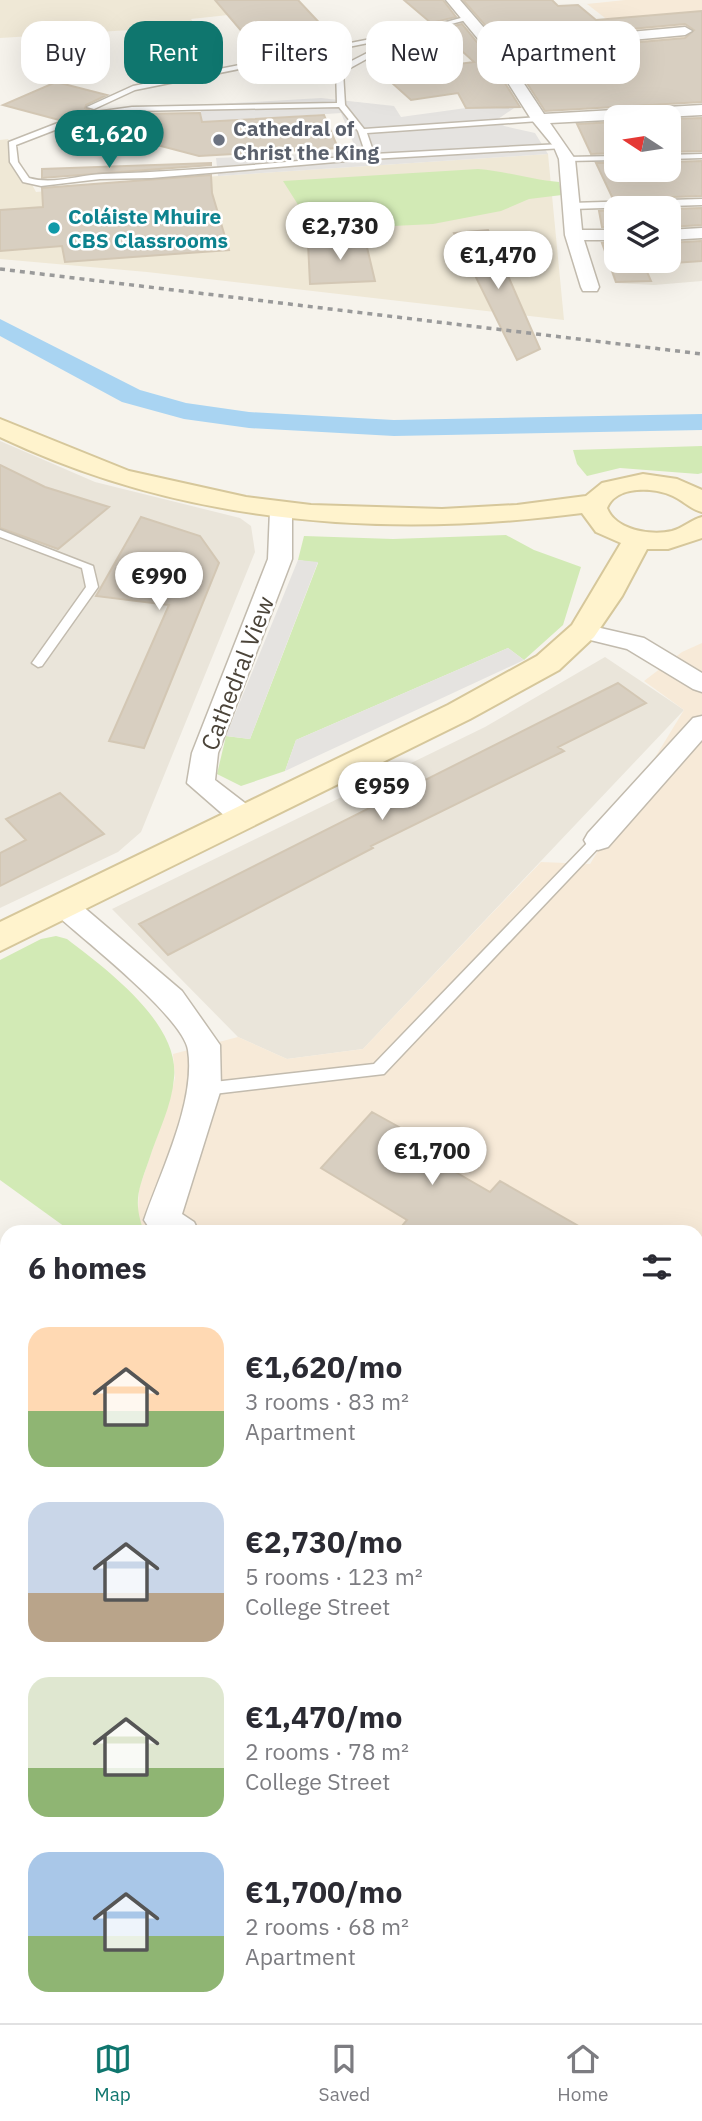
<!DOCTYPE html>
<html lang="en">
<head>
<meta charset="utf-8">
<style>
	body { margin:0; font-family:"IBM Plex Sans",sans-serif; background:#f7f7f7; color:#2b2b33; height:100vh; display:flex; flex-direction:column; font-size:26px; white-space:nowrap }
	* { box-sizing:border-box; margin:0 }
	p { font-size:23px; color:#7c7c81 }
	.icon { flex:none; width:38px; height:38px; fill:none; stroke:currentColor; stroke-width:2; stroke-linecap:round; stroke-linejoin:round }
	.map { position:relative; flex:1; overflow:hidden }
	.panel { position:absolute; left:0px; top:1225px; width:704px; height:798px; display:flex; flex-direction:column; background:#fff; border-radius:21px 21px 0 0; box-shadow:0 7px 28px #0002 }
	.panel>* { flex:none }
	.banner { position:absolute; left:21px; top:21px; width:662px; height:63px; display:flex; gap:14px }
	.needle { width:46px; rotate:282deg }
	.controls { position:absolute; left:604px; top:105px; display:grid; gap:14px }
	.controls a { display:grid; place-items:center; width:77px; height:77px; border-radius:14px; background:#fff; box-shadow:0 7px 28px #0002; font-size:35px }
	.price { position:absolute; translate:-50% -60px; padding:0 16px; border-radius:24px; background:#fff; color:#222; font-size:23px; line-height:46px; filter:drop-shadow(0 2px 4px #0008) }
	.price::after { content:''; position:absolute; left:50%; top:42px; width:21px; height:16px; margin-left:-10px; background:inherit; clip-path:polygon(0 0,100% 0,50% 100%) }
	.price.current { background:#0f766e; color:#fff }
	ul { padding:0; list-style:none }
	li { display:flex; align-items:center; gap:21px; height:175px; padding:0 28px }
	li span { display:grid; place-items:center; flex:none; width:196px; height:140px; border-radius:21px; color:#555 }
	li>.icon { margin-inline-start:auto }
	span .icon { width:84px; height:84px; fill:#fffc; stroke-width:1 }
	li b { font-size:30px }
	h2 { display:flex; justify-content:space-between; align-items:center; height:84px; padding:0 28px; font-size:30px }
	.tag { padding:0 24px; border-radius:21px; background:#fff; box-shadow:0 7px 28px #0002; font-size:24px; line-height:63px }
	.tag.current { background:#0f766e; color:#fff }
	.tabs { display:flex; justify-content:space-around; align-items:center; height:98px; border-top:2px solid #e1e1e2; background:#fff; font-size:19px; color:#7c7c81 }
	.tabs a { display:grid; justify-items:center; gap:4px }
	.tabs .current { color:#0f766e }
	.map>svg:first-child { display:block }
</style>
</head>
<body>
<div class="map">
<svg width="702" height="2023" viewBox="0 0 702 2023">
	<rect width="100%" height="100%" fill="#f6f3ec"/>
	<path fill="#eae5da" d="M702,208V281L654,285L615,283L605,256L599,210H616V261H668L669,209Z
		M0,441L95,482L240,518L251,526L255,552L141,832L118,852L0,908Z
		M605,657L684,710L363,1049L287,1059L238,1037L112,909L485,727Z
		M696,1361H702V2023H567L558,2016H696Z
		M7,1769V2016H289L284,2023H0V1777Z"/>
	<path fill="#f7ead8" d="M625,0H702V93L587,4Z
		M702,643V1361H696V1232H137L139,1189L170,1098L175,1078L173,1054L238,1037L287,1059L363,1049L541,862L590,864L684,710L644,681L682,652Z"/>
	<path fill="#efe8d6" d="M0,0H247L256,12L191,19L196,26L0,38Z
		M8,139L36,192L218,176L548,154L564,320L147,272L0,259V140Z"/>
	<path fill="#d2eab5" d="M478,169C506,171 531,180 559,182L562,195L529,199L501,211L433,224L314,230L283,181Z
		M702,446V473L698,474L620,468L587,476L577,464L573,450Z
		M506,535L534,550L581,567L563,625L524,660L508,648L296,740L285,771L241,786L217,774L226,736L250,739L318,563L298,560L304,536L393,539Z
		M56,936L67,939C106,969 180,1023 174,1078C172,1106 157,1134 149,1160C138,1191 133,1201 144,1232H72L0,1180V960L41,939Z
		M289,2016H558L567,2023H284Z"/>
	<path fill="#e5e3e0" d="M321,98L394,106L401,117L466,108L517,106L498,119L504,126L535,133L548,154L218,176L216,158L345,152L344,148L355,147L341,113L202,122L200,105Z
		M298,560L318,562L250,739L226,736Z
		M508,648L524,660L285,771L296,740Z"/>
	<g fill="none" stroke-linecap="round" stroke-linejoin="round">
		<path fill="#a9d4f2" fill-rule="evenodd" d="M0,319L140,390L186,403L249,412L394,420L702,414V430L394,436L249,428L184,419L122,402L0,336Z"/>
	</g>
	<path fill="#d8cfc1" stroke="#d3c7b4" stroke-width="2" d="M215,0H298L328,32L267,38L261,31L243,33Z
		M404,0H443L456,17L431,23Z
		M463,0H552L558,6L578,5L596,20L702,11V102L545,111L508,54L685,38L694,30L685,24L499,41Z
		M462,24L486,53L520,107L466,108L458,93L411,100L382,74L474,62L439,30Z
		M56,82L107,95L86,105L85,108L89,110L59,120L3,105Z
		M200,113L202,122L324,115L338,148L199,156L77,124L132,114Z
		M702,118V151L668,152V119Z
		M616,122V153L591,154L577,124Z
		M702,161V196L613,199L596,163H616V170H668V162Z
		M211,163V165L42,178V169Z
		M211,175L212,193L229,250L65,262L62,246L0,251V210L43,207L42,188Z
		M702,208V225L668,227V209Z
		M612,210H616V227H602L599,211Z
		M488,230L540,349L517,360L454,233Z
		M365,239L375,281L310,284L308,243Z
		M702,241V261L644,265L651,281L616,282L602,243H616V261H668V243Z
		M0,465L45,487L109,507L58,549L0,528Z
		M141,517L200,536L219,563L144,748L109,741L169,605L96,596Z
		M618,683L646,703L558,747L564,751L371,846L373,848L168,955L139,924Z
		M60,793L104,834L0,886V853L26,840L6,819Z
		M372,1112L426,1142L419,1151L490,1192L500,1181L589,1232H397L407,1220L321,1168Z"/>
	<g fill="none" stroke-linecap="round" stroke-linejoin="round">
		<defs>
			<path id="lane" d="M468,16L470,19L410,35L343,72L345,105L364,129L539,117L543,119L539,121L367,133L374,154L561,144L564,148L371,159L151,178L100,179L41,186L23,182L10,162L9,142L81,114L132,107L337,103L336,69L406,33ZM339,107L358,131L366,155C279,163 191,171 103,174C79,175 53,185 29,178L18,162L16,145L86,118L132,111Z
				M391,35L393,38L135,90L94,109L87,107L133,86Z
				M702,154V158L668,159V155Z
				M616,156V160L567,161L563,159L567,157Z
				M702,199V205L571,209L567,206L571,203Z
				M0,530L93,566L98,587L42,666L38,667L32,663L86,587L82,568L0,537Z
				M598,835L605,840L603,843L384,1074L205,1095L199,1094L197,1089L199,1084L205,1083L374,1064L593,837Z"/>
			<path id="street" d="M446,0H460L498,44L685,27L692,31L685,35L503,52L544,114L702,105V115L550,123L575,159L582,230H616V240H584L599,287L597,291H583L581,287L565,235L559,159L554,147L531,119L488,51Z
				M702,228V238L668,240V230Z
				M281,503L292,510V559L218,753L215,780L254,810L258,817L254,824L244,826L234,824L187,783L192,753L268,559L270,510Z
				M583,624L644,638L702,673V692L693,689L627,649L574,636L571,631L574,626Z
				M702,716V740L608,847L598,850L588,847L584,840L588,833L693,718Z
				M64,896L74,899L182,991L220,1045L221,1089L182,1214L194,1222L199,1232H152L144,1220C161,1171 196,1101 188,1050C183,1017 82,938 54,913L49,906L54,899Z
				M702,1543V1589L696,1591V1545Z"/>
			<path id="secondary" d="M0,419L129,471L246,497L311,505L442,509L517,505L586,496L602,483L643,474L677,479L702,490V512C690,509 684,501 673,496C655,487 616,485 607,508C615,530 651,536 672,531C683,528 691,520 702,517V538L668,549H647L622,596L594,637L559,670L470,719L0,951V922L448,705L537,656L572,625L621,543L596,532L582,513C382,539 183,524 0,437Z"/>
		</defs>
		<use href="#lane" stroke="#c2bbae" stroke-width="3"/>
		<use href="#street" stroke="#c2bbae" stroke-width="3"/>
		<use href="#secondary" stroke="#d6c79b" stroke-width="4"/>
		<use href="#lane" fill="#fff" fill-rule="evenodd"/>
		<use href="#street" fill="#fff" fill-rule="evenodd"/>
		<use href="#secondary" fill="#fff3cd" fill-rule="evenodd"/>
		<path stroke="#9a9a9a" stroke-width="3.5" stroke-dasharray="5 5" stroke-linecap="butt" d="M0,269L702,354"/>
	</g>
	<circle fill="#6b7280" stroke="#fff" stroke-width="2.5" cx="219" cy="140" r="7"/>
	<circle fill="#0f9aa8" stroke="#fff" stroke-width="2.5" cx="54" cy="228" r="7"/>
	<g text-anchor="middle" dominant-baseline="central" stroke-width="5" stroke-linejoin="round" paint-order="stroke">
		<g font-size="21" font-weight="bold" fill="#5b616d" stroke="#fff" text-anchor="start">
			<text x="233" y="128">Cathedral of<tspan x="233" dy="24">Christ the King</tspan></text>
		</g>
		<g font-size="21" font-weight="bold" fill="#0d838f" stroke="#fff" text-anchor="start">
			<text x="68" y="216">Coláiste Mhuire<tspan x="68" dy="24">CBS Classrooms</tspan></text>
		</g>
		<g font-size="24" fill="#4b4439" stroke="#fff">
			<text transform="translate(237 673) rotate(-69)">Cathedral View</text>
		</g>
	</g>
</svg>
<div class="controls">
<a><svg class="needle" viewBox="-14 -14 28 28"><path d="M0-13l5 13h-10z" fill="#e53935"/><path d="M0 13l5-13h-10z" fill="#7c7c81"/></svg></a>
<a><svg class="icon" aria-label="layers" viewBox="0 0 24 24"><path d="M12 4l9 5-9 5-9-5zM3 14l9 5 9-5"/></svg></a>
</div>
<b class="price current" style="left:109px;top:170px">€1,620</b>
<b class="price" style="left:340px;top:262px">€2,730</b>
<b class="price" style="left:498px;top:291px">€1,470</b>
<b class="price" style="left:159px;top:612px">€990</b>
<b class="price" style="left:382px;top:822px">€959</b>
<b class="price" style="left:432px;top:1187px">€1,700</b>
<div class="banner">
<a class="tag">Buy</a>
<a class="tag current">Rent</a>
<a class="tag">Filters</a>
<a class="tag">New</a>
<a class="tag">Apartment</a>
</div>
<section class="panel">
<h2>6 homes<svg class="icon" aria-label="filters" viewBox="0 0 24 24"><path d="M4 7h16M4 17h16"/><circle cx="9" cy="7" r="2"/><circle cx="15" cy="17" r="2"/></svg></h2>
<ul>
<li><span style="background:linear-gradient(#ffd9b3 60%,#8fb573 0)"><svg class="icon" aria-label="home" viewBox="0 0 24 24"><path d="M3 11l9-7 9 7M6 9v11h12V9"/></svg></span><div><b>€1,620/mo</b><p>3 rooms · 83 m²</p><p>Apartment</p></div></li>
<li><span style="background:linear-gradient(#c9d6e8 65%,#b9a48a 0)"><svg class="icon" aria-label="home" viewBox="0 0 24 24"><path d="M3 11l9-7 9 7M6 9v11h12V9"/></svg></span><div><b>€2,730/mo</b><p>5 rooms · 123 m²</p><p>College Street</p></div></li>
<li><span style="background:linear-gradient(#dfe7d0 65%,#8fb573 0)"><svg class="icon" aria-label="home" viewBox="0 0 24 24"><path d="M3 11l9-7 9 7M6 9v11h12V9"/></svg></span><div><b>€1,470/mo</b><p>2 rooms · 78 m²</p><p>College Street</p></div></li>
<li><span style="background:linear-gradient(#a9c7e8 60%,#8fb573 0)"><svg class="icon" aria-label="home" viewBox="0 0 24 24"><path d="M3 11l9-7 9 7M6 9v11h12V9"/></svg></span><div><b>€1,700/mo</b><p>2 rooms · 68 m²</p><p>Apartment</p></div></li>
</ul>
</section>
</div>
<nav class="tabs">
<a class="current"><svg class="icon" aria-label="map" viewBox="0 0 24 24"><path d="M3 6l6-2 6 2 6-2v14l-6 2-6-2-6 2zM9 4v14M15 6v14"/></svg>Map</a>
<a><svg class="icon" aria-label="saved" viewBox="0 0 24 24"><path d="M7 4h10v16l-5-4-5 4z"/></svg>Saved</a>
<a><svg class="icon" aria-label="home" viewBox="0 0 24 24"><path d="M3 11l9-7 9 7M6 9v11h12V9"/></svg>Home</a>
</nav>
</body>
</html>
